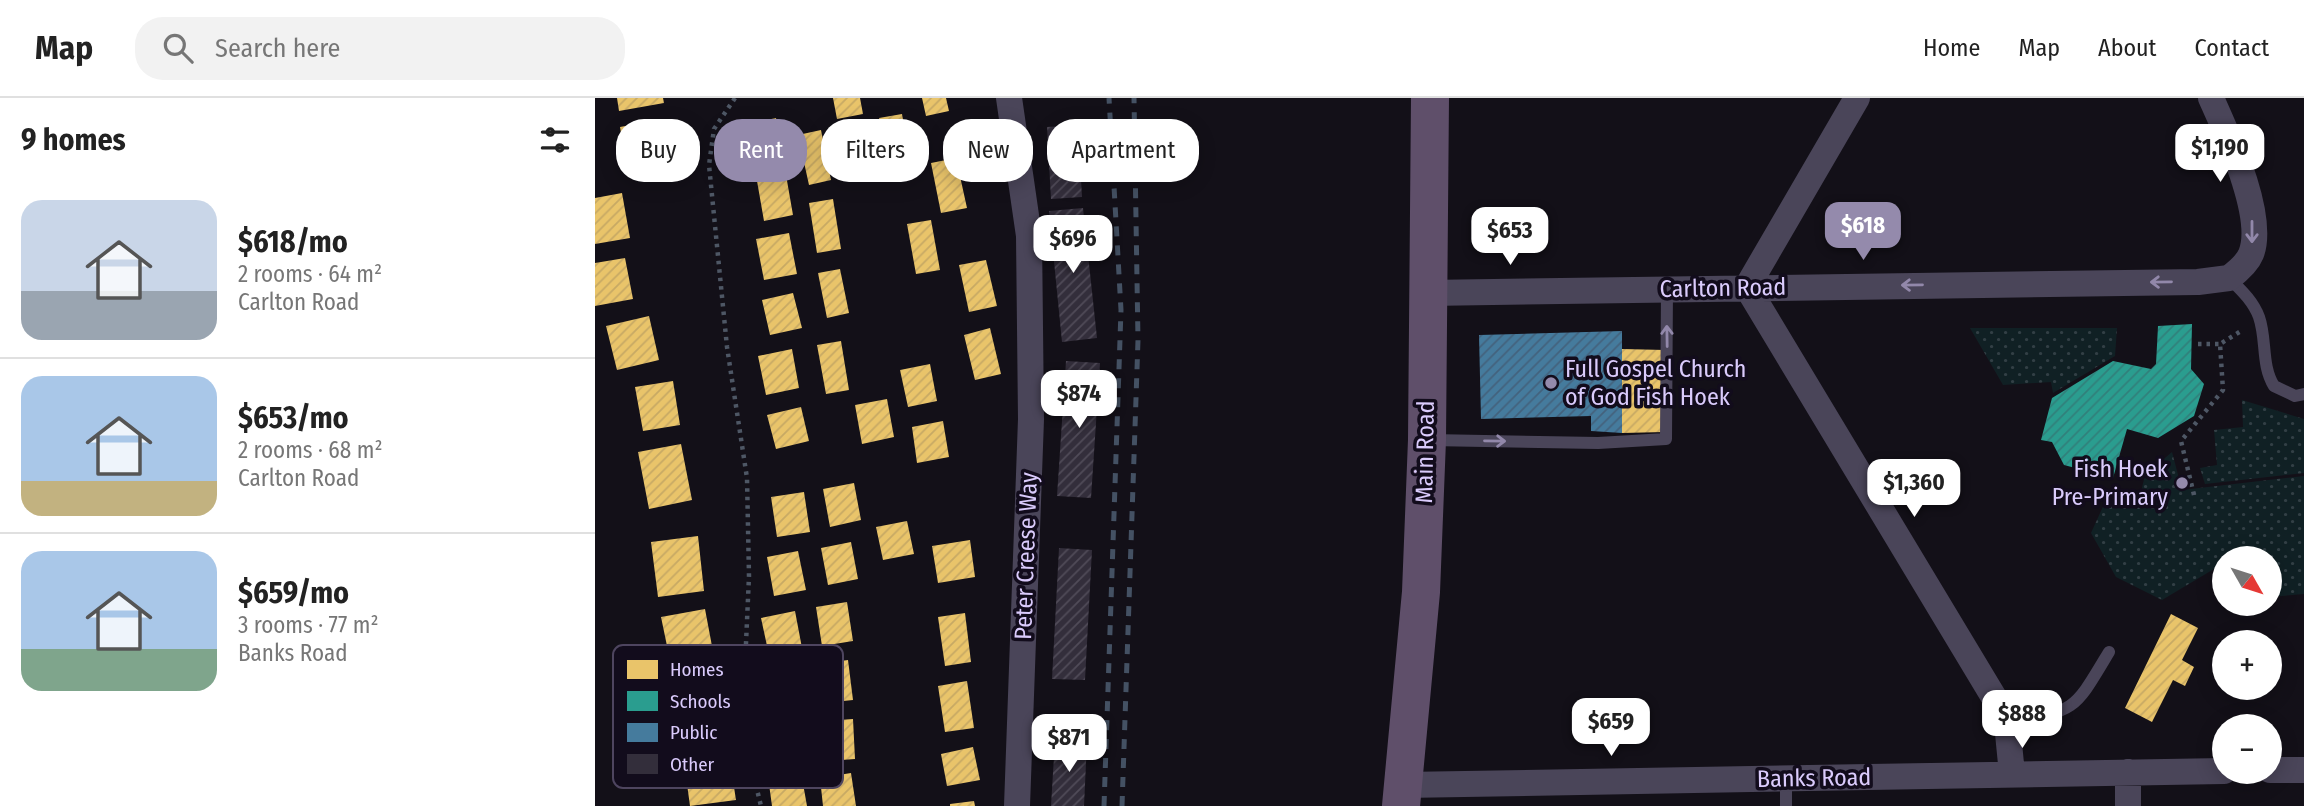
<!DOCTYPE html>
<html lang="en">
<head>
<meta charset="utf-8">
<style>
	body { margin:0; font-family:"Fira Sans Condensed",sans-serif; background:#f2f2f2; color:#222; height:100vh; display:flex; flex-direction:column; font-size:26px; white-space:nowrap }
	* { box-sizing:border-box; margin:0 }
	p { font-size:23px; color:#767676 }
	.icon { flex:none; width:38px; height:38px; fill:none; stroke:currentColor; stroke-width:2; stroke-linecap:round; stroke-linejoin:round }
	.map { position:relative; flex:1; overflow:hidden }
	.details { display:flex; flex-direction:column; background:#fff; width:595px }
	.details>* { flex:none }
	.hud { position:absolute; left:21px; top:21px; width:665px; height:63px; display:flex; gap:14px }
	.needle { width:46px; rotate:129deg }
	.controls { position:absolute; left:1617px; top:448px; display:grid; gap:14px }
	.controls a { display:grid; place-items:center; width:70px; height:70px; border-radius:50%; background:#fff; box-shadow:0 4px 18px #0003; font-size:35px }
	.price { position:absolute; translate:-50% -60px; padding:0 16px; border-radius:14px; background:#fff; color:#222; font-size:23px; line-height:46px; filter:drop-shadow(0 2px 4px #0008) }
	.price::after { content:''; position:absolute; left:50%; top:42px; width:21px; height:16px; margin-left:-10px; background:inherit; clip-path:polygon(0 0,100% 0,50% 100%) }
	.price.current { background:#948aac; color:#fff }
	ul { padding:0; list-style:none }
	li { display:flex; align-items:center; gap:21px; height:175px; padding:0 21px }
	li+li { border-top:2px solid #e0e0e0 }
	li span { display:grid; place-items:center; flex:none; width:196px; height:140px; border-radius:21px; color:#555 }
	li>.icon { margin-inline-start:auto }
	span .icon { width:84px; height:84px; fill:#fffc; stroke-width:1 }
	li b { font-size:30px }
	h2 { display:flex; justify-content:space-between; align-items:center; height:84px; padding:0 21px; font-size:30px }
	.pill { padding:0 24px; border-radius:28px; background:#fff; box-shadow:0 4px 18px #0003; font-size:24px; line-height:63px }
	.pill.current { background:#948aac; color:#fff }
	header { display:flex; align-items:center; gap:42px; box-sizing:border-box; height:98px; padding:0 35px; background:#fff; border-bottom:2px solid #e0e0e0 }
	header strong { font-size:33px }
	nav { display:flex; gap:38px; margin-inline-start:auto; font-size:24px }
	.search { width:490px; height:63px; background:#f2f2f2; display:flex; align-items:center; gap:18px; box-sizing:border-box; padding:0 24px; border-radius:28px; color:#767676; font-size:26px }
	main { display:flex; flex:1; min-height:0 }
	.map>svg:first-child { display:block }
</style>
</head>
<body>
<header>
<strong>Map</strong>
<div class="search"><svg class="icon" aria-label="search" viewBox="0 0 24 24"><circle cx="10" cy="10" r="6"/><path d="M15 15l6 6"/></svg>Search here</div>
<nav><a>Home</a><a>Map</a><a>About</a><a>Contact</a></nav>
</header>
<main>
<section class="details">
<h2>9 homes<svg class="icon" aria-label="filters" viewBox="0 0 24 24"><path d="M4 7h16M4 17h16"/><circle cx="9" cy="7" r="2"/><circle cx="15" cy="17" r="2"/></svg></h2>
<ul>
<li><span style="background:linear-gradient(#c9d6e8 65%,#9aa5b1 0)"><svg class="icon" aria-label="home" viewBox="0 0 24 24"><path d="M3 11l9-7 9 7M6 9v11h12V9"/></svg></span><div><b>$618/mo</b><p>2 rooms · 64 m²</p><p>Carlton Road</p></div></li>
<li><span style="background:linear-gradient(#a9c7e8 75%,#c2b280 0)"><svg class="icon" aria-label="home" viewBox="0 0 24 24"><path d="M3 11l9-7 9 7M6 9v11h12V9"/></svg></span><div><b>$653/mo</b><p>2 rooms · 68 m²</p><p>Carlton Road</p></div></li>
<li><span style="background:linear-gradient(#a9c7e8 70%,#7fa58c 0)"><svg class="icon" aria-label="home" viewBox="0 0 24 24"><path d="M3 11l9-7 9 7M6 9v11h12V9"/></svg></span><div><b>$659/mo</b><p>3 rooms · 77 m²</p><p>Banks Road</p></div></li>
</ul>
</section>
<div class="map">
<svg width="1709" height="708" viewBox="0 0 1709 708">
	<defs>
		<pattern id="grass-dots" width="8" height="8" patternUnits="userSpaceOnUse" patternTransform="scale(1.75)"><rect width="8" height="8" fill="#102024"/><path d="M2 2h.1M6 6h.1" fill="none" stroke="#323f45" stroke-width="1.8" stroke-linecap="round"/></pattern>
		<pattern id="homes-hatch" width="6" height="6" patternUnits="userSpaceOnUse" patternTransform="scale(1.75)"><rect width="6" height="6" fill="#e9c46a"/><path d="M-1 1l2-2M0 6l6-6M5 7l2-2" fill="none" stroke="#c7a964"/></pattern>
		<pattern id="schools-hatch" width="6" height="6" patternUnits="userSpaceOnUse" patternTransform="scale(1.75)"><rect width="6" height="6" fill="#2a9d8f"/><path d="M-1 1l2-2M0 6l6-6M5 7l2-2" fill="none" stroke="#31807b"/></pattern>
		<pattern id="public-hatch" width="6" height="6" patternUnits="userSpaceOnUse" patternTransform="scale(1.75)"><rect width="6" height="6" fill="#457b9d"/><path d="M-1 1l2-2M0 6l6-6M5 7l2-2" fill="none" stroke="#43627d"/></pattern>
		<pattern id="building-hatch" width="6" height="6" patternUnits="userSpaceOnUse" patternTransform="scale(1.75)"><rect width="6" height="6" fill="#332e3b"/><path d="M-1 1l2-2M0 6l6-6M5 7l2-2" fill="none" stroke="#504b58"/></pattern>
	</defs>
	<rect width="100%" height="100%" fill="#131018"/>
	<path fill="url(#grass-dots)" d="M1375,230H1522L1520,258L1458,295L1456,284L1408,287Z
		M1647,302L1709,321V375L1610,386L1605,370L1622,367L1619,332L1648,329Z
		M1577,354L1587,392L1709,378V496L1675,499V460L1642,458L1629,460V465L1567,502L1521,479L1496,435L1511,402L1542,411L1550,377Z"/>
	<path fill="url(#homes-hatch)" d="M22,0H68L69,5L24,13Z
		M238,0H265L268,16L242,21Z
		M327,0H351L354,13L331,18Z
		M307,16L316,68L293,73L284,20Z
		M181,20L188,62L160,68L152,26Z
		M67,21L75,65L33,74L25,29Z
		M226,32L236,82L214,87L203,37Z
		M361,60L372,110L346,115L336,65Z
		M191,77L198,117L169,123L162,83Z
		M27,95L35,140L0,146V100Z
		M238,101L246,151L222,155L214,105Z
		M336,122L345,172L321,176L312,126Z
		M194,135L202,176L169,182L161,141Z
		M30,160L38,201L0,208V165Z
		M391,162L402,208L374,214L364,167Z
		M245,171L254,215L232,220L223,175Z
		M198,195L207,230L175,237L167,202Z
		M54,218L64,262L22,272L11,228Z
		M395,230L406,276L380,282L369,237Z
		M246,243L254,292L231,296L222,247Z
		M197,251L204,290L171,297L163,258Z
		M1027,251L1070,252V334L1027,335Z
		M335,266L342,303L313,309L305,272Z
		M78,283L85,327L48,333L40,289Z
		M292,301L299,339L267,346L260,307Z
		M206,309L214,343L181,351L172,317Z
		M348,323L354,359L322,365L317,329Z
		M86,346L97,402L54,411L43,354Z
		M259,385L266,422L235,429L228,391Z
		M209,394L215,434L182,439L176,399Z
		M312,423L319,456L288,462L281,429Z
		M103,438L109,493L63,499L56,444Z
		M375,442L380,479L343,485L337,448Z
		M256,444L263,481L233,487L226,450Z
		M203,453L211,492L179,498L172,459Z
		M252,504L258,543L227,548L221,509Z
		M110,511L120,564L77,572L66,519Z
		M200,513L207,550L174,557L166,520Z
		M370,515L376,564L350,568L343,519Z
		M1576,516L1603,530L1587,562L1599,569L1590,588L1578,582L1557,624L1530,610Z
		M253,562L258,602L229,605L224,566Z
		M372,583L379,630L350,634L343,588Z
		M258,621L260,661L233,663L230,623Z
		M378,649L385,682L352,688L346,656Z
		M134,657L141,702L95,708L89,664Z
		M256,675L261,708H228L225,680Z
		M207,680L212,708H177L174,686Z
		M379,703L380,708H355V706Z"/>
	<path fill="url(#schools-hatch)" d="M1597,226L1596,271L1609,286L1599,318L1563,340L1532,331L1518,380L1469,367L1457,344L1446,342L1457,300L1518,263L1556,271L1561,266L1563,228Z"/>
	<path fill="url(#public-hatch)" d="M1027,233V335L996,333V318L886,321L884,237Z"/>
	<path fill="url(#building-hatch)" d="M483,27L487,99L456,101L452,29Z
		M488,110L502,240L467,244L454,113Z
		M471,263L505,265L496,400L462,398Z
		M464,450L497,452L490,582L457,581Z
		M460,642L492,644L489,708H456Z"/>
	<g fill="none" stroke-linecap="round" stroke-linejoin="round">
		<path stroke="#4e5765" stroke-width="4.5" stroke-dasharray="3.5 5" stroke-linecap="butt" d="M140,0L119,31L114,67L132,249L152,380L154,478L149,590L153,655L166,708
			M1603,246H1625
			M1599,397L1586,343L1628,292L1625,246L1646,233"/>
		<path stroke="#4a4559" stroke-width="12" d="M1634,180C1646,192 1658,203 1664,219C1672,242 1666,267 1679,288L1700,298L1709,296
			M835,342L1003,345L1071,341L1072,191
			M1412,625C1482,612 1478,614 1514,554
			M1191,681V708"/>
		<path stroke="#4a4559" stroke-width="26" d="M414,0L434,138L436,321L422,708
			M1152,189L1406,611L1412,625L1417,676
			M1152,189L1262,0
			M832,195L1603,184L1634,180C1642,174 1652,166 1656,156C1671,118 1632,36 1616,0
			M1675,672H1709
			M1533,674V708
			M808,687L1629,673"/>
		<path stroke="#5f4f6a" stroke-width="38" d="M806,708L826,494L832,342L835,0"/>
		<path stroke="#445163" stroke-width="5" stroke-dasharray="10 9" stroke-linecap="butt" d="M509,708L526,212L514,0
			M527,708L543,242L539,0"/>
	</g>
	<defs><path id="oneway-shaft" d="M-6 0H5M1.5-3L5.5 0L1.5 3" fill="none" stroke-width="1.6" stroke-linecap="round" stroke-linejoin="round" transform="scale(1.75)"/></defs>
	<g stroke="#9288aa">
		<use href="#oneway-shaft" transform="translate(1657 134) rotate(90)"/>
		<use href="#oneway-shaft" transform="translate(1566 184) rotate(179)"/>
		<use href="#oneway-shaft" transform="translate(1317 187) rotate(179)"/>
		<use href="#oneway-shaft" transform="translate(1072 238) rotate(-91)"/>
		<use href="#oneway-shaft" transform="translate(900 343) rotate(1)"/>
	</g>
	<g fill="#948aac" stroke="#120c1c" stroke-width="2.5">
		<circle cx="956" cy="285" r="7"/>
		<circle cx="1587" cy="385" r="7"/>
	</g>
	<g text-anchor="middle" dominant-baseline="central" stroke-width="7" stroke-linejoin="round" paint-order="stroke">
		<g font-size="24" fill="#dacbfc" stroke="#120c1c">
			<text transform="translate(1128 190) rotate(-1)">Carlton Road</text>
			<text transform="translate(830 354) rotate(-89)">Main Road</text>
			<text transform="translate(431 458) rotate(-88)">Peter Creese Way</text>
			<text transform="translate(1219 680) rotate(-1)">Banks Road</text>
		</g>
		<g font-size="24" fill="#dacbfc" stroke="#120c1c" text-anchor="start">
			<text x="970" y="271">Full Gospel Church<tspan x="970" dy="28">of God Fish Hoek</tspan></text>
			<text x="1573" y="371" text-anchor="end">Fish Hoek<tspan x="1573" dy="28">Pre-Primary</tspan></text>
		</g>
	</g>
	<rect x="18" y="547" width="230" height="143" rx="10" fill="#120c1c" stroke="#4e455f" stroke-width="2"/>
	<rect x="32" y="562" width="31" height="19" fill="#e9c46a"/>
	<rect x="32" y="593" width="31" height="20" fill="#2a9d8f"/>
	<rect x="32" y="625" width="31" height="19" fill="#457b9d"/>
	<rect x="32" y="656" width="31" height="20" fill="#332e3b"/>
	<g font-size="19" fill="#dacbfc">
		<text x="75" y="578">Homes</text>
		<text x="75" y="610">Schools</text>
		<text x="75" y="641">Public</text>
		<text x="75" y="673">Other</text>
	</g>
</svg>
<div class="controls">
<a><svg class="needle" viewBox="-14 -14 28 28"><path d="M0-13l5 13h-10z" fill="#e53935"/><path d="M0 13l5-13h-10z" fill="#767676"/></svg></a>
<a>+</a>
<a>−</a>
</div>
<b class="price" style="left:1625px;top:86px">$1,190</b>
<b class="price current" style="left:1268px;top:164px">$618</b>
<b class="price" style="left:915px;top:169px">$653</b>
<b class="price" style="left:478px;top:177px">$696</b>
<b class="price" style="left:484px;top:332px">$874</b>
<b class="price" style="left:1319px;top:421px">$1,360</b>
<b class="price" style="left:1427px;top:652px">$888</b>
<b class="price" style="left:1016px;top:660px">$659</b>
<b class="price" style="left:474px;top:676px">$871</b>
<div class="hud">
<a class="pill">Buy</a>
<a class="pill current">Rent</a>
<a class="pill">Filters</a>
<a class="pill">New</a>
<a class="pill">Apartment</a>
</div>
</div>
</main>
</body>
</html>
